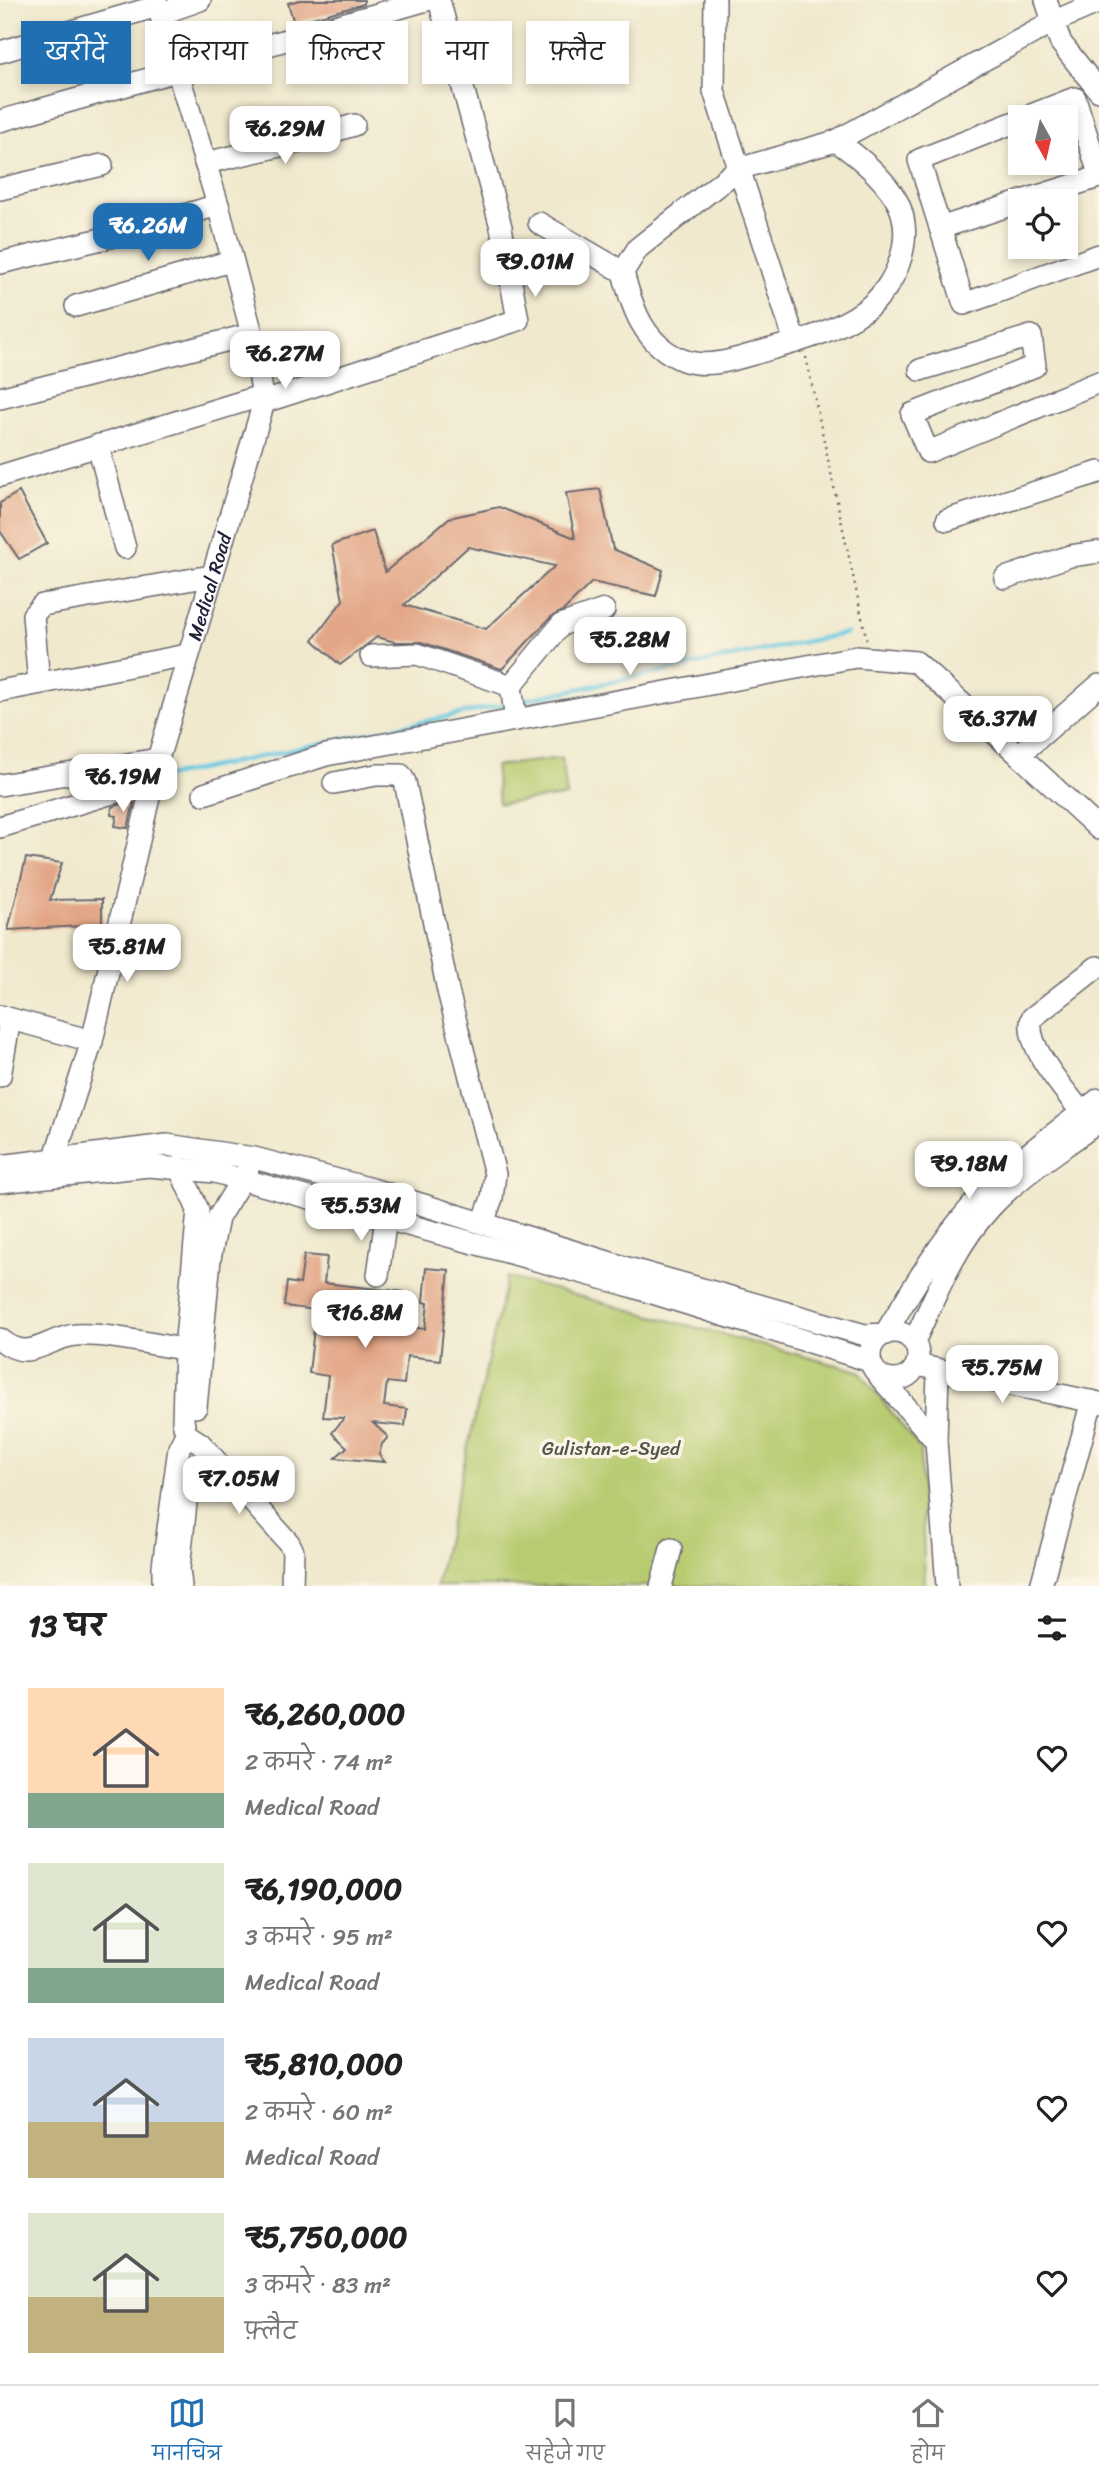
<!DOCTYPE html>
<html lang="hi">
<head>
<meta charset="utf-8">
<style>
	body { margin:0; font-family:Sriracha,"Playpen Sans Deva",sans-serif; background:#f2f2f2; color:#222; height:100vh; display:flex; flex-direction:column; font-size:26px; white-space:nowrap }
	* { box-sizing:border-box; margin:0 }
	p { font-size:23px; color:#767676 }
	.icon { flex:none; width:38px; height:38px; fill:none; stroke:currentColor; stroke-width:2; stroke-linecap:round; stroke-linejoin:round }
	.map { position:relative; height:1586px; overflow:hidden }
	.sheet { display:flex; flex-direction:column; background:#fff; flex:1 }
	.sheet>* { flex:none }
	.top-card { position:absolute; left:21px; top:21px; width:700px; height:63px; display:flex; gap:14px }
	.needle { width:46px; rotate:172deg }
	.buttons { position:absolute; left:1008px; top:105px; display:grid; gap:14px }
	.buttons a { display:grid; place-items:center; width:70px; height:70px; border-radius:0px; background:#fff; box-shadow:0 4px 10px #0003; font-size:35px }
	.price { position:absolute; translate:-50% -60px; padding:0 16px; border-radius:14px; background:#fff; color:#222; font-size:23px; line-height:46px; filter:drop-shadow(0 2px 4px #0008) }
	.price::after { content:''; position:absolute; left:50%; top:42px; width:21px; height:16px; margin-left:-10px; background:inherit; clip-path:polygon(0 0,100% 0,50% 100%) }
	.price.selected { background:#1f6fb2; color:#fff }
	ul { padding:0; list-style:none }
	li { display:flex; align-items:center; gap:21px; height:175px; padding:0 28px }
	li span { display:grid; place-items:center; flex:none; width:196px; height:140px; border-radius:0px; color:#555 }
	li>.icon { margin-inline-start:auto }
	span .icon { width:84px; height:84px; fill:#fffc; stroke-width:1 }
	li b { font-size:30px }
	h2 { display:flex; justify-content:space-between; align-items:center; height:84px; padding:0 28px; font-size:30px }
	.tag { padding:0 24px; border-radius:0px; background:#fff; box-shadow:0 4px 10px #0003; font-size:24px; line-height:63px }
	.tag.selected { background:#1f6fb2; color:#fff }
	.menu { display:flex; justify-content:space-around; align-items:center; height:98px; border-top:2px solid #e0e0e0; background:#fff; font-size:19px; color:#767676 }
	.menu a { display:grid; justify-items:center; gap:4px }
	.menu .selected { color:#1f6fb2 }
	.map>svg:first-child { display:block }
</style>
</head>
<body>
<div class="map">
<svg width="1099" height="1586" viewBox="0 0 1099 1586">
	<rect width="100%" height="100%" fill="#fcf5e5"/>
	<filter id="ink" filterUnits="userSpaceOnUse"><feTurbulence type="fractalNoise" baseFrequency=".0143" numOctaves="2"/><feDisplacementMap in="SourceGraphic" scale="14" xChannelSelector="R" yChannelSelector="G"/><feConvolveMatrix kernelMatrix="1 2 1 2 8 2 1 2 1" color-interpolation-filters="sRGB"/></filter>
	<filter id="wash" filterUnits="userSpaceOnUse"><feTurbulence type="fractalNoise" baseFrequency=".00686" numOctaves="4" result="noise"/><feDisplacementMap in="SourceGraphic" scale="28" xChannelSelector="R" yChannelSelector="G"/><feGaussianBlur stdDeviation="1.57" result="paint"/><feColorMatrix in="noise" values="0 0 0 0 0 0 0 0 0 0 0 0 0 0 0 0 0 1.4 0 .05"/><feComposite in="paint" operator="in"/></filter>
	<g filter="url(#wash)">
		<rect width="100%" height="100%" fill="#f0e9ce"/>
		<path fill="#b7cb6f" stroke="#6c7655" stroke-width="2" d="M562,758L567,796L499,804L495,766Z
			M507,1277L859,1371L920,1449L925,1586H436Z"/>
		<g fill="none" stroke-linecap="round" stroke-linejoin="round">
			<path stroke="#63c7e1" stroke-width="4.5" d="M519,701L847,633
				M160,778L507,704
				M0,813L42,804"/>
		</g>
		<g id="blocks">
			<path fill="#e2a585" fill-rule="evenodd" d="M300,0H364V4L294,23L288,3Z
				M600,489L613,549L663,570L656,596L592,582L563,611L551,617L502,669L421,642H395L377,637L340,665L313,640L343,600L332,545L373,531L385,572L449,518L499,507L575,538L566,493ZM468,547L555,566L486,629L404,605Z
				M19,492L47,543L19,559L0,531V503Z
				M129,802L134,803L128,828L115,826L117,816L111,815L112,807Z
				M26,858L62,863L50,900L102,899V925L8,930Z
				M304,1255L327,1257L324,1283L404,1292L400,1326L425,1329L428,1303L423,1302L426,1268L449,1270L440,1360L407,1356L404,1384L387,1382L384,1406L407,1409L405,1426L373,1423L388,1437L382,1444L379,1455L385,1462L335,1458L347,1447L332,1433L344,1418L323,1417L328,1376L309,1373L316,1310L284,1306L287,1282L300,1284Z"/>
		</g>
	</g>
	<g filter="url(#ink)">
		<use href="#blocks" fill-opacity="0" stroke="#6a686e" stroke-width="2"/>
		<g fill="none" stroke-linecap="round" stroke-linejoin="round">
			<defs>
				<g id="minor">
					<path d="M715,0L714,91L795,342"/>
					<path d="M1099,2L1053,22L1061,43L1099,91"/>
					<path d="M160,14L200,0"/>
					<path d="M0,52L158,6"/>
					<path d="M1026,117L1075,98L1099,174"/>
					<path d="M1020,120L919,160L964,304L1099,255"/>
					<path d="M0,121L427,0"/>
					<path d="M205,163L302,141L354,125"/>
					<path d="M0,189L102,165"/>
					<path d="M1022,201L1099,177"/>
					<path d="M539,223L623,272C632,308 644,345 683,360C710,370 741,357 767,350C801,341 836,331 865,310C898,286 918,232 894,196C879,173 858,156 836,141"/>
					<path d="M940,228L1020,202"/>
					<path d="M0,263L110,237L218,205"/>
					<path d="M623,272L638,248L738,169L836,141L1053,22L1046,0"/>
					<path d="M76,306L231,261"/>
					<path d="M920,370L1031,336L1035,366L912,414L928,452L1099,382"/>
					<path d="M0,398L252,334"/>
					<path d="M264,402L518,320L501,227L439,0"/>
					<path d="M98,445L125,548"/>
					<path d="M0,476L264,395"/>
					<path d="M947,520L1099,472"/>
					<path d="M1005,578L1070,556L1099,552"/>
					<path d="M371,656L417,654L511,686"/>
					<path d="M39,683L33,615L42,605L211,576"/>
					<path d="M1099,685L1019,755L1099,829"/>
					<path d="M0,691L187,655"/>
					<path d="M516,720L511,686L561,625L604,610"/>
					<path d="M334,783L376,775H401L405,782L448,991L495,1174L492,1198L483,1223"/>
					<path d="M0,785L158,759"/>
					<path d="M204,794L326,755L856,657L916,662L1019,755"/>
					<path d="M0,827L152,781"/>
					<path d="M0,1016L92,1041"/>
					<path d="M0,1076L10,1019"/>
					<path d="M1082,1113C1066,1091 1023,1045 1032,1018L1097,967"/>
					<path d="M0,1166L167,1145L254,1158L372,1189L624,1267L865,1335L885,1334C911,1291 938,1244 972,1206C1009,1165 1056,1133 1099,1099"/>
					<path d="M179,1167L198,1210L185,1349L183,1421L186,1434L200,1443L289,1543L293,1551L292,1586"/>
					<path id="s1" d="M49,1176L92,1041L158,759L264,402L252,334L218,205L156,0"/>
					<path d="M0,1182L149,1166L215,1172L627,1285L870,1361"/>
					<path d="M378,1275L386,1218"/>
					<circle cx="894" cy="1356" r="24"/>
					<path d="M0,1339C30,1365 47,1337 76,1335C109,1333 152,1345 185,1349"/>
					<path d="M914,1342C936,1295 954,1247 990,1208C1021,1174 1063,1149 1099,1121"/>
					<path d="M917,1365L1099,1403"/>
					<path d="M938,1371L936,1441L947,1586"/>
					<path d="M880,1377L936,1441"/>
					<path d="M196,1407L210,1259L218,1218L248,1169"/>
					<path d="M163,1586V1566L179,1448L186,1434"/>
					<path d="M181,1586L179,1569L189,1475"/>
					<path d="M661,1586L671,1549"/>
					<path d="M1041,1586L1092,1401"/>
				</g>
			</defs>
			<use href="#minor" stroke="#6a686e" stroke-width="24"/>
			<path stroke="#6a686e" stroke-width="2.5" stroke-dasharray="2 5" stroke-linecap="butt" d="M806,357L867,641"/>
			<use href="#minor" stroke="#fff" stroke-width="21"/>
		</g>
	</g>
	<g text-anchor="middle" dominant-baseline="central" stroke-width="7" stroke-linejoin="round" paint-order="stroke">
		<g font-size="19" fill="#22223b" stroke="#fcf5e5">
			<text stroke="none"><textPath href="#s1" startOffset="611">Medical Road</textPath></text>
		</g>
		<g font-size="19" fill="#4f554b" stroke="#fcf5e5">
			<text x="611" y="1448">Gulistan-e-Syed</text>
		</g>
	</g>
</svg>
<div class="buttons">
<a><svg class="needle" viewBox="-14 -14 28 28"><path d="M0-13l5 13h-10z" fill="#e53935"/><path d="M0 13l5-13h-10z" fill="#767676"/></svg></a>
<a><svg class="icon" aria-label="locate" viewBox="0 0 24 24"><circle cx="12" cy="12" r="6"/><path d="M12 2v4M12 18v4M2 12h4M18 12h4"/></svg></a>
</div>
<b class="price" style="left:285px;top:166px">₹6.29M</b>
<b class="price selected" style="left:148px;top:263px">₹6.26M</b>
<b class="price" style="left:535px;top:299px">₹9.01M</b>
<b class="price" style="left:285px;top:391px">₹6.27M</b>
<b class="price" style="left:630px;top:677px">₹5.28M</b>
<b class="price" style="left:998px;top:756px">₹6.37M</b>
<b class="price" style="left:123px;top:814px">₹6.19M</b>
<b class="price" style="left:127px;top:984px">₹5.81M</b>
<b class="price" style="left:969px;top:1201px">₹9.18M</b>
<b class="price" style="left:361px;top:1243px">₹5.53M</b>
<b class="price" style="left:365px;top:1350px">₹16.8M</b>
<b class="price" style="left:1002px;top:1405px">₹5.75M</b>
<b class="price" style="left:239px;top:1516px">₹7.05M</b>
<div class="top-card">
<a class="tag selected">खरीदें</a>
<a class="tag">किराया</a>
<a class="tag">फ़िल्टर</a>
<a class="tag">नया</a>
<a class="tag">फ़्लैट</a>
</div>
</div>
<section class="sheet">
<h2>13 घर<svg class="icon" aria-label="filters" viewBox="0 0 24 24"><path d="M4 7h16M4 17h16"/><circle cx="9" cy="7" r="2"/><circle cx="15" cy="17" r="2"/></svg></h2>
<ul>
<li><span style="background:linear-gradient(#ffd9b3 75%,#7fa58c 0)"><svg class="icon" aria-label="home" viewBox="0 0 24 24"><path d="M3 11l9-7 9 7M6 9v11h12V9"/></svg></span><div><b>₹6,260,000</b><p>2 कमरे · 74 m²</p><p>Medical Road</p></div><svg class="icon" aria-label="heart" viewBox="0 0 24 24"><path d="M12 20l-8-8c-3-5 5-10 8-4 3-6 11-1 8 4z"/></svg></li>
<li><span style="background:linear-gradient(#dfe7d0 75%,#7fa58c 0)"><svg class="icon" aria-label="home" viewBox="0 0 24 24"><path d="M3 11l9-7 9 7M6 9v11h12V9"/></svg></span><div><b>₹6,190,000</b><p>3 कमरे · 95 m²</p><p>Medical Road</p></div><svg class="icon" aria-label="heart" viewBox="0 0 24 24"><path d="M12 20l-8-8c-3-5 5-10 8-4 3-6 11-1 8 4z"/></svg></li>
<li><span style="background:linear-gradient(#c9d6e8 60%,#c2b280 0)"><svg class="icon" aria-label="home" viewBox="0 0 24 24"><path d="M3 11l9-7 9 7M6 9v11h12V9"/></svg></span><div><b>₹5,810,000</b><p>2 कमरे · 60 m²</p><p>Medical Road</p></div><svg class="icon" aria-label="heart" viewBox="0 0 24 24"><path d="M12 20l-8-8c-3-5 5-10 8-4 3-6 11-1 8 4z"/></svg></li>
<li><span style="background:linear-gradient(#dfe7d0 60%,#c2b280 0)"><svg class="icon" aria-label="home" viewBox="0 0 24 24"><path d="M3 11l9-7 9 7M6 9v11h12V9"/></svg></span><div><b>₹5,750,000</b><p>3 कमरे · 83 m²</p><p>फ़्लैट</p></div><svg class="icon" aria-label="heart" viewBox="0 0 24 24"><path d="M12 20l-8-8c-3-5 5-10 8-4 3-6 11-1 8 4z"/></svg></li>
</ul>
</section>
<nav class="menu">
<a class="selected"><svg class="icon" aria-label="map" viewBox="0 0 24 24"><path d="M3 6l6-2 6 2 6-2v14l-6 2-6-2-6 2zM9 4v14M15 6v14"/></svg>मानचित्र</a>
<a><svg class="icon" aria-label="saved" viewBox="0 0 24 24"><path d="M7 4h10v16l-5-4-5 4z"/></svg>सहेजे गए</a>
<a><svg class="icon" aria-label="home" viewBox="0 0 24 24"><path d="M3 11l9-7 9 7M6 9v11h12V9"/></svg>होम</a>
</nav>
</body>
</html>
